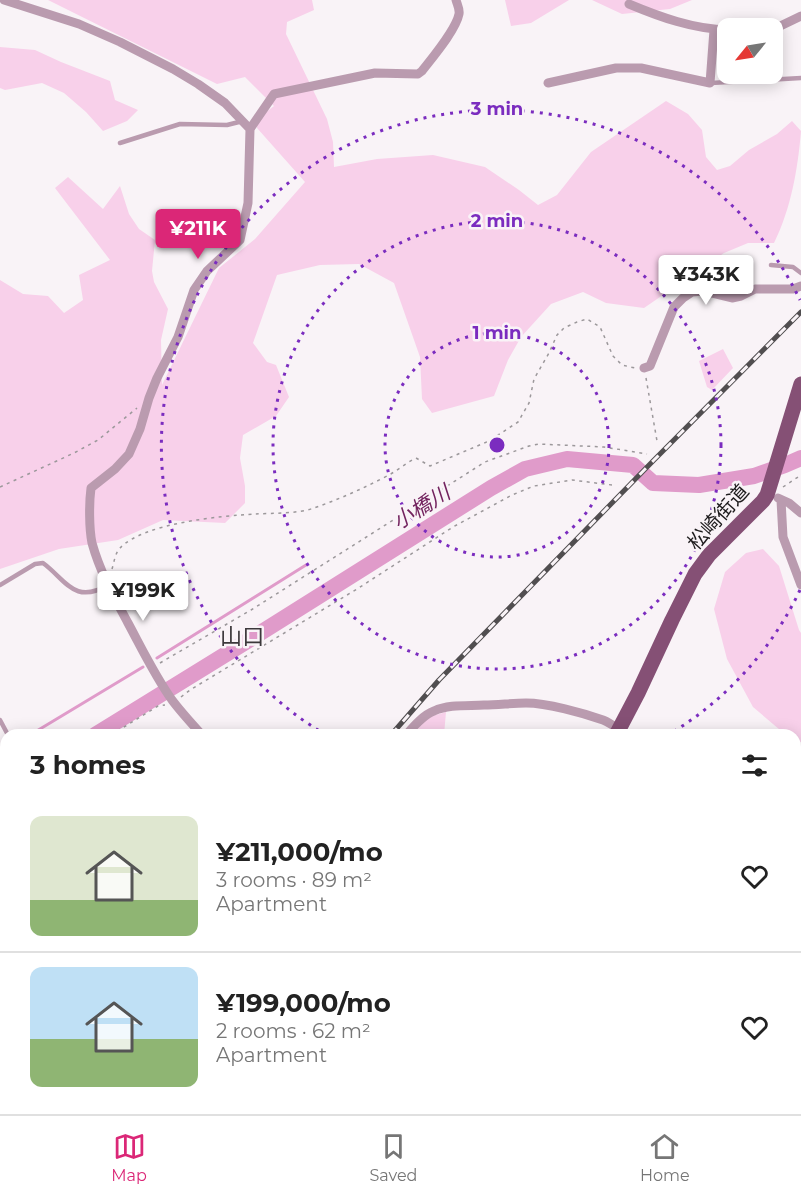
<!DOCTYPE html>
<html lang="en">
<head>
<meta charset="utf-8">
<style>
	body { margin:0; font-family:Montserrat,"Noto Sans JP",sans-serif; background:#f6f6f6; color:#222; height:100vh; display:flex; flex-direction:column; font-size:22px; white-space:nowrap }
	* { box-sizing:border-box; margin:0 }
	p { font-size:20px; color:#767676 }
	.icon { flex:none; width:33px; height:33px; fill:none; stroke:currentColor; stroke-width:2; stroke-linecap:round; stroke-linejoin:round }
	.map { position:relative; flex:1; overflow:hidden }
	.details { position:absolute; left:0px; top:729px; width:801px; height:386px; display:flex; flex-direction:column; background:#fff; border-radius:18px 18px 0 0; box-shadow:0 3px 15px #0003 }
	.details>* { flex:none }
	.needle { width:39px; rotate:240deg }
	.fabs { position:absolute; left:717px; top:18px; display:grid; gap:12px }
	.fabs a { display:grid; place-items:center; width:66px; height:66px; border-radius:12px; background:#fff; box-shadow:0 3px 15px #0003; font-size:30px }
	.price { position:absolute; translate:-50% -51px; padding:0 14px; border-radius:6px; background:#fff; color:#222; font-size:20px; line-height:39px; filter:drop-shadow(0 2px 3px #0008) }
	.price::after { content:''; position:absolute; left:50%; top:36px; width:18px; height:14px; margin-left:-9px; background:inherit; clip-path:polygon(0 0,100% 0,50% 100%) }
	.price.on { background:#db2777; color:#fff }
	ul { padding:0; list-style:none }
	li { display:flex; align-items:center; gap:18px; height:150px; padding:0 30px }
	li+li { border-top:2px solid #e0e0e0 }
	li span { display:grid; place-items:center; flex:none; width:168px; height:120px; border-radius:12px; color:#555 }
	li>.icon { margin-inline-start:auto }
	span .icon { width:72px; height:72px; fill:#fffc; stroke-width:1 }
	li b { font-size:26px }
	h2 { display:flex; justify-content:space-between; align-items:center; height:72px; padding:0 30px; font-size:26px }
	.tabs { display:flex; justify-content:space-around; align-items:center; height:84px; border-top:2px solid #e0e0e0; background:#fff; font-size:16px; color:#767676 }
	.tabs a { display:grid; justify-items:center; gap:3px }
	.tabs .on { color:#db2777 }
	.map>svg:first-child { display:block }
</style>
</head>
<body>
<div class="map">
<svg width="801" height="1114" viewBox="0 0 801 1114">
	<rect width="100%" height="100%" fill="#f9f3f7"/>
	<path fill="#f8d0ea" d="M48,0H312L314,10L287,22L286,34L327,119L333,142L334,167L377,159L433,155L485,167L519,190L538,205L557,195L591,152L666,101L688,114L702,130L706,157L717,170L730,166L749,150L777,134L792,121L801,131C798,168 791,209 774,243H748L724,253L644,308L606,303L583,292L551,304L521,337L508,360L494,396L432,413L422,399L420,357L394,283L359,264L320,265L277,275L253,343L267,362L276,365L289,397L276,416L243,435L240,458L245,486V503L225,523L163,520L118,540L59,549L0,569V280L23,294L48,296L64,313L83,300L79,275L110,260L55,188L68,177L103,209L120,186L129,214L139,229L155,240L152,271L154,282L168,309L161,340L162,385L219,268L255,239L305,182L257,128V119L274,106L245,77L217,84Z
		M505,0H569L531,23L511,26Z
		M592,0H692L670,9L622,14Z
		M0,47L35,50L61,62L110,81L115,100L138,110L127,121L103,131L86,112L64,93L42,83L5,90L0,88Z
		M723,349L733,368L712,390L707,387L699,361Z
		M763,549L779,566L799,630L801,633V742L795,741V735H786L753,707L727,659L714,609L725,572L746,553Z
		M446,712L444,735H410L429,717Z
		M6,906V991L0,987V910Z
		M60,1109V1108L148,1109L146,1114H61Z
		M398,1109V1108L505,1109L499,1114H399Z"/>
	<g fill="none" stroke-linecap="round" stroke-linejoin="round">
		<path stroke="#e09bca" stroke-width="3" d="M157,658L306,565
			M30,735L143,667
			M0,753L6,749"/>
		<path stroke="#e09bca" stroke-width="16" d="M95,735L265,630L491,488L525,469L567,459L633,465L653,483L699,485L754,476L785,465L801,458
			M0,794L6,790"/>
		<path stroke="#9c989b" stroke-width="1.5" stroke-dasharray="3 4.5" stroke-linecap="butt" d="M646,378L657,441
			M0,487L74,453L98,440L137,408
			M783,487L801,475
			M112,569C114,563 115,553 120,548C144,523 220,516 255,514C272,513 297,514 314,508C340,499 364,488 389,475C398,470 406,463 416,458L430,466L489,441L518,422L529,403L534,379L549,353L557,335L564,328L577,322L587,319L600,327L613,356L622,365L635,368
			M160,663L251,610L485,462L529,446L539,444L604,447L647,454
			M181,697L190,690L357,589L453,527L512,495L534,486L572,480L612,485
			M111,735L158,706L165,705
			M0,805L6,801"/>
		<path stroke="#ba9baf" stroke-width="4.5" d="M711,83L801,78
			M120,143L180,124L227,125L243,121
			M771,265L793,267L801,273
			M0,585L35,564L43,563C66,580 74,605 108,585
			M0,720L8,735
			M0,1049V1072"/>
		<path stroke="#ba9baf" stroke-width="9" d="M4,0L79,24L120,42L173,69L198,84L225,103L250,129
			M629,4C660,17 693,29 728,30
			M772,30L801,16
			M548,83L616,68H641L710,83L714,30
			M644,368L650,366L674,307L683,298L692,292L703,291L732,298L741,296L755,289H793L801,286
			M778,498L789,503L801,513
			M781,500L783,537L801,585
			M202,735C192,724 181,712 172,700C155,676 142,649 128,623C114,597 100,572 92,543C89,528 89,503 91,488L115,469L129,454L140,429L149,398L157,378L178,337L194,290L207,271L240,240L248,203L250,129L274,94L375,73L418,74L422,71C432,58 456,30 459,14C460,9 457,4 456,0
			M406,735C413,727 423,715 434,711C449,704 468,706 484,705C498,705 512,703 526,703C547,703 583,713 603,720C609,722 614,727 620,729
			M0,886L6,881
			M0,1023L6,1020
			M795,1062L801,1058
			M207,1108L211,1114"/>
		<path stroke="#ba9baf" stroke-width="12" d="M777,1114L801,1108"/>
		<path stroke="#855075" stroke-width="15" d="M616,735L638,693L672,620L695,574L709,555L763,501L767,495L801,384
			M602,1114V1108"/>
		<defs>
			<path id="rail" d="M391,735L439,680L653,461L801,312
				M266,1108L267,1114"/>
		</defs>
		<use href="#rail" stroke="#514e50" stroke-width="5"/>
		<use href="#rail" stroke="#f9f3f7" stroke-width="3" stroke-dasharray="9" stroke-linecap="butt"/>
	</g>
	<g fill="none" stroke="#7b2cbf" stroke-width="3" stroke-dasharray="3 6">
		<circle cx="497" cy="445" r="112"/>
		<circle cx="497" cy="445" r="224"/>
		<path d="M800 590A336 336 0 0 1 668 735M326 735A336 336 0 1 1 800 300"/>
	</g>
	<g text-anchor="middle" dominant-baseline="central" stroke-width="5" stroke-linejoin="round" paint-order="stroke">
		<g font-size="20" fill="#1d1b1c" stroke="#f9f3f7">
			<text transform="translate(718 517) rotate(-48)">松崎街道</text>
		</g>
		<g font-size="21" font-style="italic" fill="#73235f" stroke="#f9f3f7">
			<text transform="translate(421 507) rotate(-32)">小橋川</text>
		</g>
		<g font-size="22" fill="#3c383b" stroke="#f9f3f7">
			<text x="242" y="636">山口</text>
		</g>
	</g>
	<circle cx="497" cy="445" r="9" fill="#7b2cbf" stroke="#f9f3f7" stroke-width="3"/>
	<g font-size="18" text-anchor="middle" font-weight="bold" fill="#7b2cbf" stroke="#f9f3f7" stroke-width="5" stroke-linejoin="round" paint-order="stroke">
		<text x="497" y="115">3 min</text>
		<text x="497" y="227">2 min</text>
		<text x="497" y="339">1 min</text>
	</g>
</svg>
<div class="fabs">
<a><svg class="needle" viewBox="-14 -14 28 28"><path d="M0-13l5 13h-10z" fill="#e53935"/><path d="M0 13l5-13h-10z" fill="#767676"/></svg></a>
</div>
<b class="price on" style="left:198px;top:260px">¥211K</b>
<b class="price" style="left:706px;top:306px">¥343K</b>
<b class="price" style="left:143px;top:622px">¥199K</b>
<section class="details">
<h2>3 homes<svg class="icon" aria-label="filters" viewBox="0 0 24 24"><path d="M4 7h16M4 17h16"/><circle cx="9" cy="7" r="2"/><circle cx="15" cy="17" r="2"/></svg></h2>
<ul>
<li><span style="background:linear-gradient(#dfe7d0 70%,#8fb573 0)"><svg class="icon" aria-label="home" viewBox="0 0 24 24"><path d="M3 11l9-7 9 7M6 9v11h12V9"/></svg></span><div><b>¥211,000/mo</b><p>3 rooms · 89 m²</p><p>Apartment</p></div><svg class="icon" aria-label="heart" viewBox="0 0 24 24"><path d="M12 20l-8-8c-3-5 5-10 8-4 3-6 11-1 8 4z"/></svg></li>
<li><span style="background:linear-gradient(#bfe0f5 60%,#8fb573 0)"><svg class="icon" aria-label="home" viewBox="0 0 24 24"><path d="M3 11l9-7 9 7M6 9v11h12V9"/></svg></span><div><b>¥199,000/mo</b><p>2 rooms · 62 m²</p><p>Apartment</p></div><svg class="icon" aria-label="heart" viewBox="0 0 24 24"><path d="M12 20l-8-8c-3-5 5-10 8-4 3-6 11-1 8 4z"/></svg></li>
</ul>
</section>
</div>
<nav class="tabs">
<a class="on"><svg class="icon" aria-label="map" viewBox="0 0 24 24"><path d="M3 6l6-2 6 2 6-2v14l-6 2-6-2-6 2zM9 4v14M15 6v14"/></svg>Map</a>
<a><svg class="icon" aria-label="saved" viewBox="0 0 24 24"><path d="M7 4h10v16l-5-4-5 4z"/></svg>Saved</a>
<a><svg class="icon" aria-label="home" viewBox="0 0 24 24"><path d="M3 11l9-7 9 7M6 9v11h12V9"/></svg>Home</a>
</nav>
</body>
</html>
